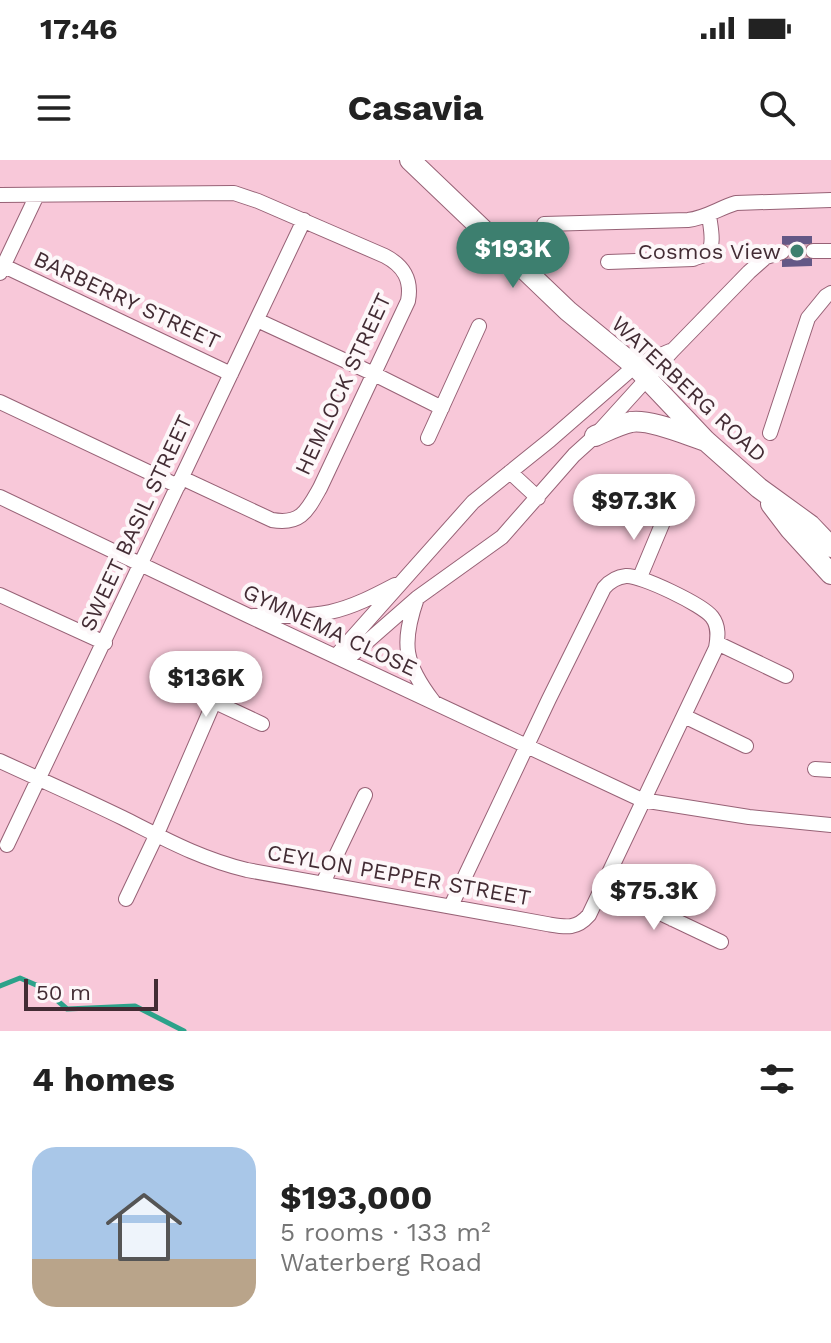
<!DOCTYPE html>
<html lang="en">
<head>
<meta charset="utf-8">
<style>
	body { margin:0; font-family:"Work Sans",sans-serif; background:#f6f6f6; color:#222; height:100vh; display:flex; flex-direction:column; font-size:30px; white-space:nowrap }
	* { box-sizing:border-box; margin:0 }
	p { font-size:26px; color:#767676 }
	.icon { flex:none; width:44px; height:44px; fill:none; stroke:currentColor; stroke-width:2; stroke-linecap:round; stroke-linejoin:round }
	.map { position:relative; height:871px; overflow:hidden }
	.side { display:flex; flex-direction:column; background:#fff; flex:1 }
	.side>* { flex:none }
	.scale { position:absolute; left:24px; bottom:20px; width:134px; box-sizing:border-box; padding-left:8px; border:4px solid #432c34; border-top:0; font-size:22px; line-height:28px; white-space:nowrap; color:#432c34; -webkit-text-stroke:6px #fdf7f9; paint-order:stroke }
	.price { position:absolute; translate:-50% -68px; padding:0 18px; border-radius:28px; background:#fff; color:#222; font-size:26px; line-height:52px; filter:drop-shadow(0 2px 4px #0008) }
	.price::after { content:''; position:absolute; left:50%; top:48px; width:24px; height:18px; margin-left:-12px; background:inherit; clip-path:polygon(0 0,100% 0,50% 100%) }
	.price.on { background:#3d7f6f; color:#fff }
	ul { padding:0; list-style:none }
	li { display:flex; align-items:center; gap:24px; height:200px; padding:0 32px }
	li+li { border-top:2px solid #e0e0e0 }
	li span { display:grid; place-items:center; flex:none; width:224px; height:160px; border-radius:24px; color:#555 }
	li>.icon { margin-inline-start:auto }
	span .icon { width:96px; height:96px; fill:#fffc; stroke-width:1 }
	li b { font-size:34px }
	h2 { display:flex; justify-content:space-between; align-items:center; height:96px; padding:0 32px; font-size:34px }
	.status { display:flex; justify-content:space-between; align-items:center; height:56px; padding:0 40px; background:#fff; direction:ltr }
	.status svg { height:22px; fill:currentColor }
	header { display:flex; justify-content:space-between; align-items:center; height:104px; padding:0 32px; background:#fff; font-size:36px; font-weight:700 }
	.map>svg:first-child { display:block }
</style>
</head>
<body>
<div class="status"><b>17:46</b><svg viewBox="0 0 49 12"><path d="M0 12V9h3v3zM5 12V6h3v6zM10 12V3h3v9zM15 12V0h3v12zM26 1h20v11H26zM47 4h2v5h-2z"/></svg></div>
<header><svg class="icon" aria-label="menu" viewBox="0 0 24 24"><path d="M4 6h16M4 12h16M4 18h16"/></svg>Casavia<svg class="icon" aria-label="search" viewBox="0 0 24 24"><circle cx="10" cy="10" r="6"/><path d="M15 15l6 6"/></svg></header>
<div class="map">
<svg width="831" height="871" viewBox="0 0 831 871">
	<rect width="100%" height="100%" fill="#f8c8d9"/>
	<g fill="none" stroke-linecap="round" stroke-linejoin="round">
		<path stroke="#2ca28a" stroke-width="5" d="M0,826L20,818L43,828L67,849L135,846L184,871"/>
	</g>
	<path fill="#645886" d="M782,76H812V106L782,107Z"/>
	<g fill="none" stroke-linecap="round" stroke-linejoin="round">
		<path stroke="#d4a9b8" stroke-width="14" stroke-dasharray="14 7" stroke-linecap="butt" d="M782,92L813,91"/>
		<defs>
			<path id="street" d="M0,35L234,33L258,41L385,96C404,106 412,120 408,141L320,328C307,351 301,365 272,360L182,318
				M544,64L688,60C706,58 719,48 736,43L831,40
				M813,91H831
				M608,102L693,99C695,98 705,95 706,94C716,87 710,65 709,55
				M4,106L231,214
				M0,113L37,35
				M257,160L374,214L442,248
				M0,242L178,326
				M770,273L808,158L826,136L831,133
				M428,278L479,166
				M510,312L538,338
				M0,337L249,456L642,640L749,657L831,665
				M640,417L663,362
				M0,435L105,483
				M417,438C401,484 404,503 433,541
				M253,456C279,456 305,457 330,452C353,447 374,436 395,425
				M717,483L786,516
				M336,496L473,342L550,280L635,206L670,191
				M345,501L417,438L502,377L574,295L595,276L673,190L749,112L766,97L782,92
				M166,519L262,564
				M684,556L746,586
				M0,601C41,620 82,638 123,658C165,679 201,699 247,710L547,764C565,767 576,770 589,755L716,488C718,477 719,466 712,457C703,445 641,415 626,416C616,417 610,421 604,428L549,539L451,746
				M815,609L831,610
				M7,685L304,60
				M323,723L365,635
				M603,726L721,782
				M126,739L156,676L214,542
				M672,759L694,713"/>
			<path id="secondary" d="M410,0L568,151L635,206L706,281L759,328L810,365L831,387
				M595,276C607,271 618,265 631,262C650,259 687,275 706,281
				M771,344L790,369L831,414"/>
		</defs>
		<use href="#street" stroke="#976276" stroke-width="16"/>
		<use href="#secondary" stroke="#976276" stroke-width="22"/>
		<use href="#street" stroke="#fff" stroke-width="14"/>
		<use href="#secondary" stroke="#fff" stroke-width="20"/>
	</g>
	<circle fill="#3d7f6f" stroke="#fdf7f9" stroke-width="3" cx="797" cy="91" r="8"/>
	<g text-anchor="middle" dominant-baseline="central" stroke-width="8" stroke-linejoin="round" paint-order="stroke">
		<g font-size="22" fill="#432c34" stroke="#fdf7f9" text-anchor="end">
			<text x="781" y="91">Cosmos View</text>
		</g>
		<g font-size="22" fill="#432c34" stroke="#fdf7f9">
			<text transform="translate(127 140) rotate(25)">BARBERRY STREET</text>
			<text transform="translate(343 224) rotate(-65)">HEMLOCK STREET</text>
			<text transform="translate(689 229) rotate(43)">WATERBERG ROAD</text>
			<text transform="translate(136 363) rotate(-65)">SWEET BASIL STREET</text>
			<text transform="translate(330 470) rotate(25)">GYMNEMA CLOSE</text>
			<text transform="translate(399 715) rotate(10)">CEYLON PEPPER STREET</text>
		</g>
	</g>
</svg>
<div class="scale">50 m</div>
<b class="price on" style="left:513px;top:130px">$193K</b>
<b class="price" style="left:634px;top:382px">$97.3K</b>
<b class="price" style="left:206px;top:559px">$136K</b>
<b class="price" style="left:654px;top:772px">$75.3K</b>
</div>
<section class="side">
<h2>4 homes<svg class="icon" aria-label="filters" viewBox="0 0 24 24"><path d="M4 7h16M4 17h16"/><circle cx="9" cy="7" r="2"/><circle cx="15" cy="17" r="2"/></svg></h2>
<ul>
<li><span style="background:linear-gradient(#a9c7e8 70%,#b9a48a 0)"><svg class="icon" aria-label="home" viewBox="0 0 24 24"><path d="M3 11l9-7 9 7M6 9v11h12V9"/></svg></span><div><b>$193,000</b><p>5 rooms · 133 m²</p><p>Waterberg Road</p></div></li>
</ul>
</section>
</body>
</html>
